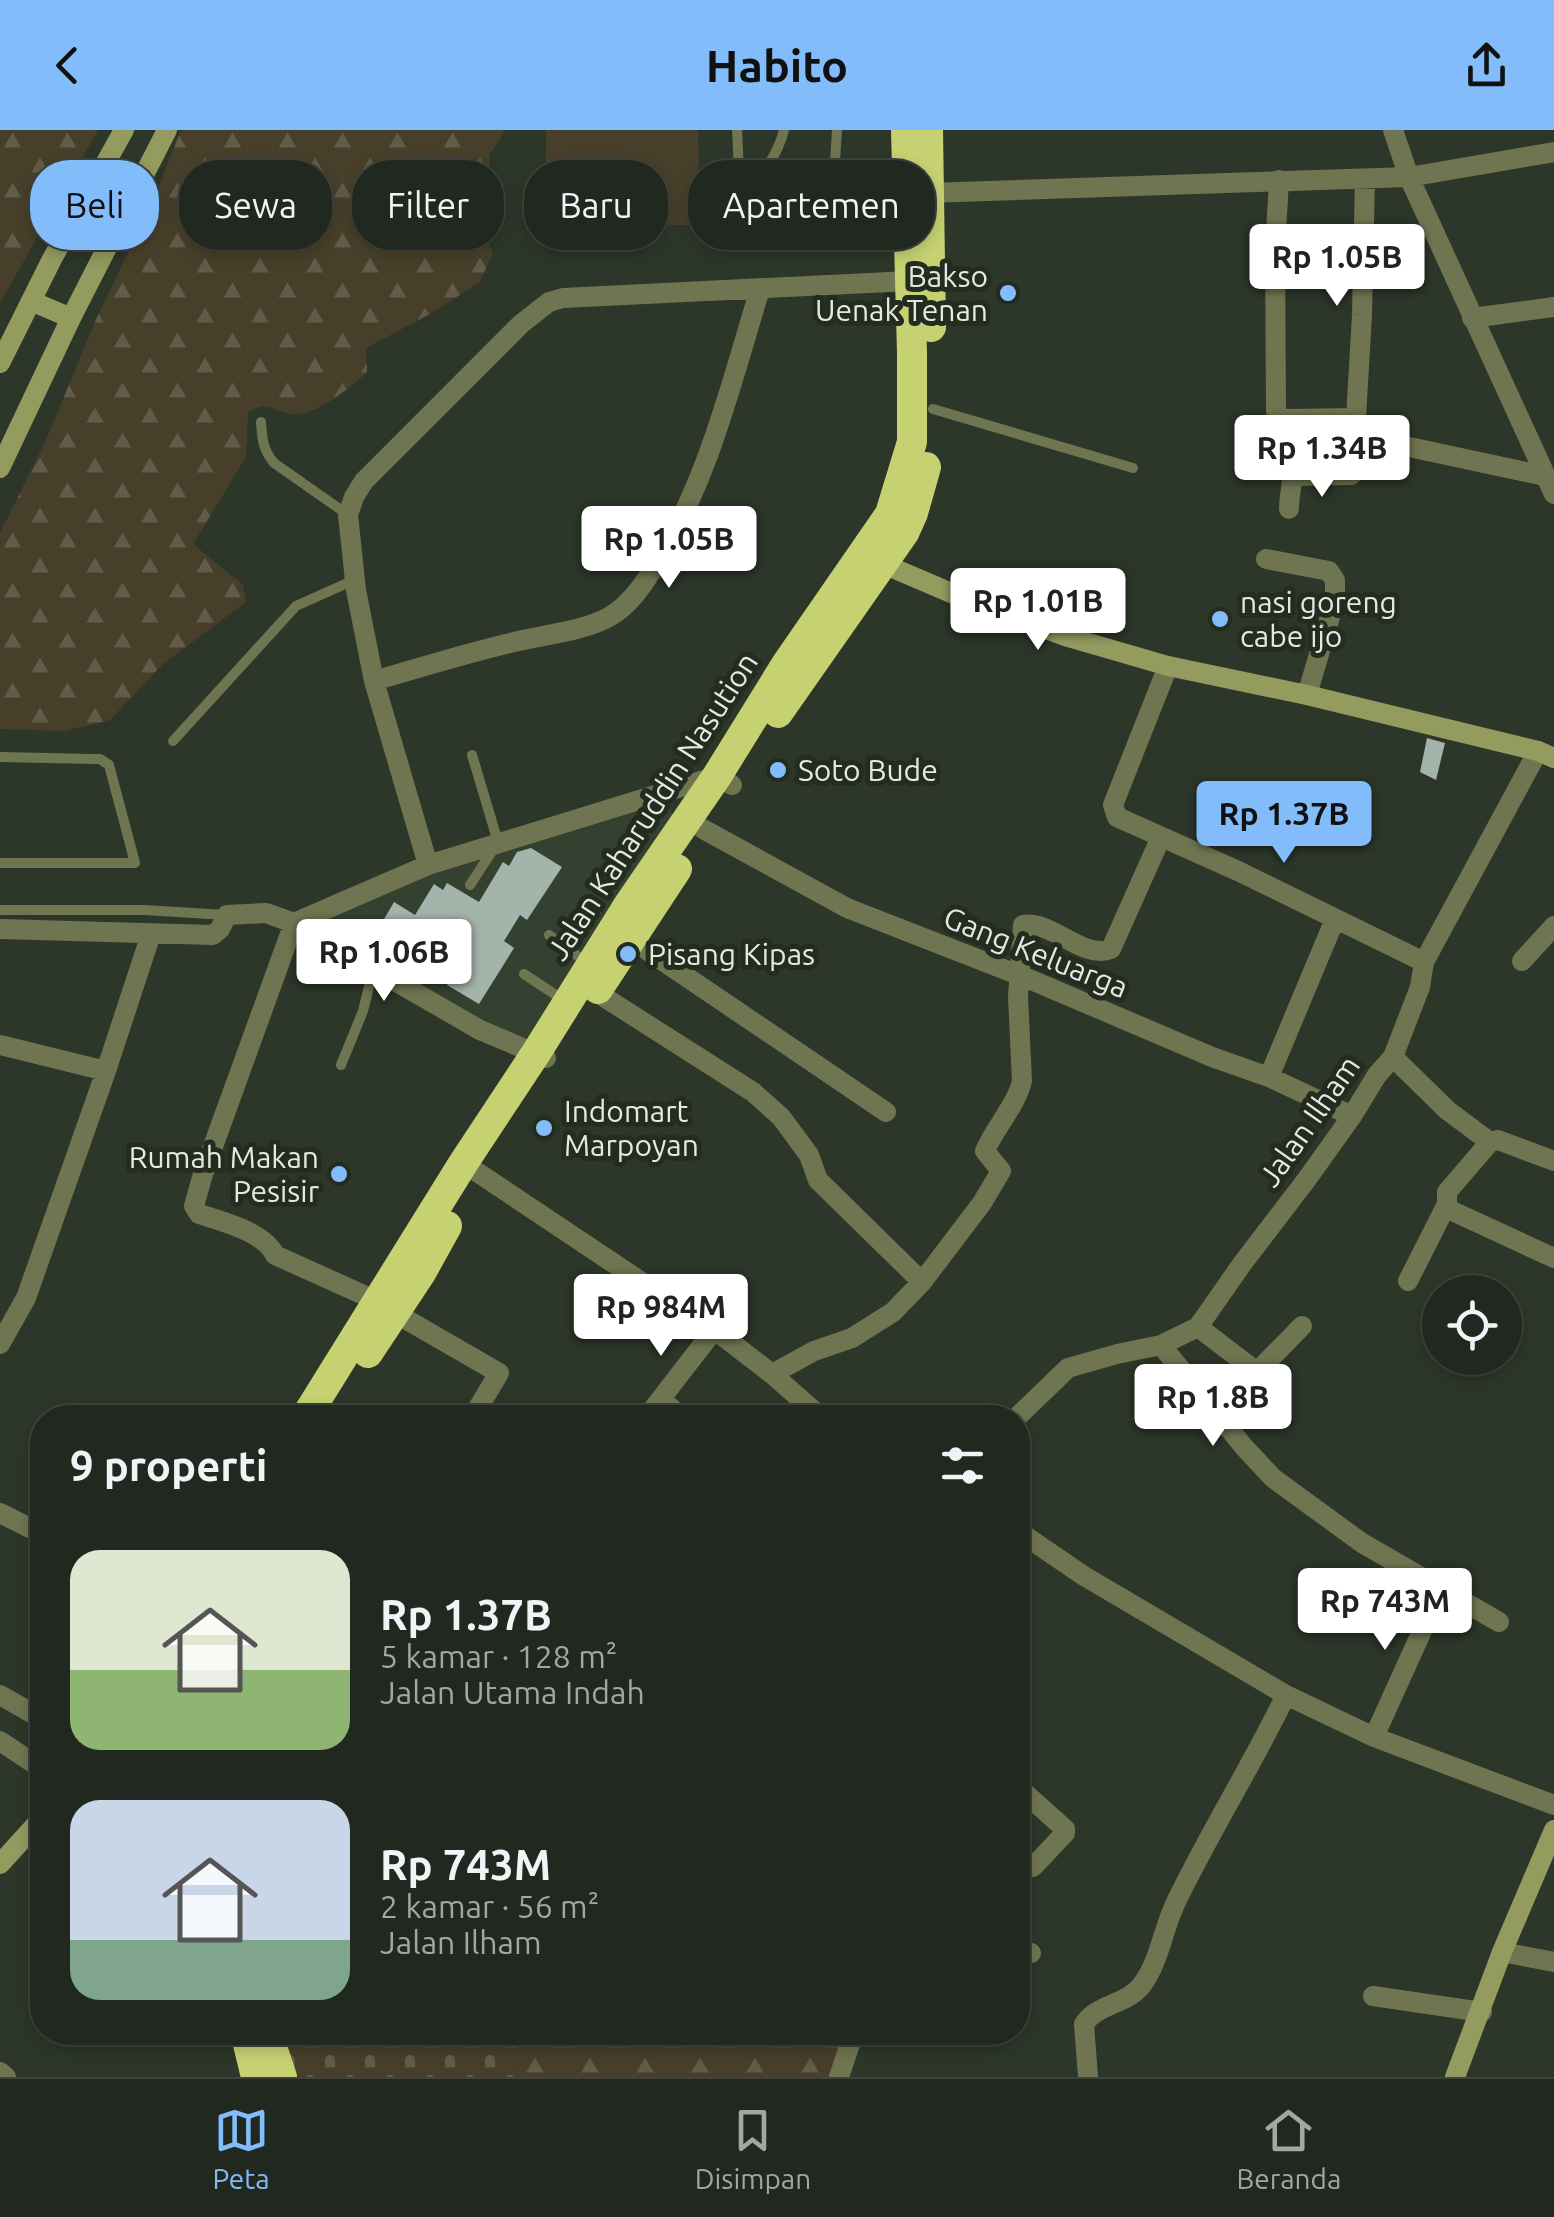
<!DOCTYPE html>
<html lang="id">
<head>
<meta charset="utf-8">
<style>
	body { margin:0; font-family:Ubuntu,sans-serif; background:#2d342c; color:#f1f3f6; height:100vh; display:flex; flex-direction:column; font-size:38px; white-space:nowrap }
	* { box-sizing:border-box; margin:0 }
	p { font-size:32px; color:#a2a6a4 }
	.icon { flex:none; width:55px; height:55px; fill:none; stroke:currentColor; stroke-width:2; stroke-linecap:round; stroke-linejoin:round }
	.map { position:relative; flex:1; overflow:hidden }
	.drawer { position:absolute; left:30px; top:1275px; width:1000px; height:640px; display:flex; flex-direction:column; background:#21281f; border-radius:40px; box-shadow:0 5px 15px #0003,0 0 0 2px #3e443d }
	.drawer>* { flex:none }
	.hud { position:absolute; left:30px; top:30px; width:1000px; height:90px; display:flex; gap:20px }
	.controls { position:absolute; left:1422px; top:1145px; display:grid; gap:20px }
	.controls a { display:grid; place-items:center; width:100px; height:100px; border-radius:50%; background:#21281f; box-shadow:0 5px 15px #0003,0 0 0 2px #3e443d; font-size:50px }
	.price { position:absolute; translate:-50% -85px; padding:0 22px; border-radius:10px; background:#fff; color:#222; font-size:32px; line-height:65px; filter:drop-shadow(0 2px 5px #0008) }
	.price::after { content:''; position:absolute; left:50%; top:60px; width:30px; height:22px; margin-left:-15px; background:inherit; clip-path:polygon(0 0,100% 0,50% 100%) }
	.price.on { background:#83bcfb; color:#111 }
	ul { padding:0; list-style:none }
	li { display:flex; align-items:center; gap:30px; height:250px; padding:0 40px }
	li span { display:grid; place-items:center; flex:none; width:280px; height:200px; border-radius:30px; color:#555 }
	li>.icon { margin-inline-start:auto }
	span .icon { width:120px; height:120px; fill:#fffc; stroke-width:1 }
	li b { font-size:42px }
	h2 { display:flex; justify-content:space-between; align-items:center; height:120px; padding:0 40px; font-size:42px }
	.chip { padding:0 35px; border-radius:40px; background:#21281f; box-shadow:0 5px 15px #0003,0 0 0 2px #3e443d; font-size:35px; line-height:90px }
	.chip.on { background:#83bcfb; color:#111 }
	header { display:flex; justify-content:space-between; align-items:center; height:130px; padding:0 40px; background:#83bcfb; color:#111; font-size:45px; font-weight:700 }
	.tabs { display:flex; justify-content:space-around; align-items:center; height:140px; border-top:2px solid #3e443d; background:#21281f; font-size:28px; color:#a2a6a4 }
	.tabs a { display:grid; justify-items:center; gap:5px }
	.tabs .on { color:#83bcfb }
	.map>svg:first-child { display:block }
</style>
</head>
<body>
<header><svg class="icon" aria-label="back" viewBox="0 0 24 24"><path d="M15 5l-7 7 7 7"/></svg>Habito<svg class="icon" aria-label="share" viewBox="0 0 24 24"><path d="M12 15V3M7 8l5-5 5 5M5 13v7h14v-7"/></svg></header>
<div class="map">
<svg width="1554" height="1947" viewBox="0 0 1554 1947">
	<defs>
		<pattern id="forest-firs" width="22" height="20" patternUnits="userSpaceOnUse" patternTransform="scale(2.5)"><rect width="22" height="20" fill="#473f29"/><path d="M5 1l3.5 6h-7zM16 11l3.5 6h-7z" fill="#615b48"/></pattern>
		<pattern id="cemetery-stones" width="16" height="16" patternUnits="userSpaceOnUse" patternTransform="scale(2.5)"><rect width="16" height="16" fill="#473f29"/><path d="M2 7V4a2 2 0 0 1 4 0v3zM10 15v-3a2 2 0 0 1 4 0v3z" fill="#615b48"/></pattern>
	</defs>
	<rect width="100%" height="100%" fill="#2c3629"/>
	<path fill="#344130" d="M655,674H668L673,684L531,912L485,896L316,797L318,776Z"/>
	<path fill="url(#forest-firs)" d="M0,0H98L0,173Z
		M181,0H506L490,23L487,57L477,79L480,99L493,122L480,152L430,184L366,218L367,242C352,257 314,287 292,284C273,282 268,268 248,283L246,327L193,414L243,455L246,472L163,534L110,590L65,601L0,599V403L46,310L97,187L152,73Z
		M502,1903H847L833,1947H517Z"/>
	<path fill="url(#cemetery-stones)" d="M277,1903H502L517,1947H291Z"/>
	<path fill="#473f29" d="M546,0H698L700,95L546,96Z"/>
	<path fill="#a3b5ab" d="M1427,608L1445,613L1436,650L1420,642Z
		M531,718L562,737L527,790L520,785L504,811L514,818L479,874L447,855L451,849L394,815L398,808L380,796L394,772L415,785L434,754L443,760L447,753L479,772L503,732L509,736L517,722Z"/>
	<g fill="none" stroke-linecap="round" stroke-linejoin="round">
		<path stroke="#707551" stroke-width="10" d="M737,0C739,21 736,74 755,86C767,92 783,91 796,90C811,89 821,89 832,77L837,0
			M742,62C762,48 778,24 784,0
			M933,279L1133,338
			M261,292C262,309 263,320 274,333L347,384
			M173,611L296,476L354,450
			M0,627L93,629H100L109,635L135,733H0
			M470,755L498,712L472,625
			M0,780H144L226,785
			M549,805L586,832
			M524,844L565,871
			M341,935L363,881L373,840"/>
		<path stroke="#707551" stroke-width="20" d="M1393,0L1409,47L1554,364
			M1279,50L1275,120L1276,281C1286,293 1293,328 1292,345C1292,357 1289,367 1289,379
			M928,63L1409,47L1554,22
			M1472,188L1554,177
			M1284,289L1356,288
			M1358,306L1545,346
			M1292,346L1351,345L1359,339L1356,288L1362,185L1365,49
			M1266,429L1329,441L1335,450V470L1307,565
			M1168,536L1113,675L1117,687L1238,741L1424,832
			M374,551C421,537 467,523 514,512C543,505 584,501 609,487C629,476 643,455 655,436C708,351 731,254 760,159
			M703,699L847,778L1029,849L1212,927L1269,947L1352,986
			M428,735L374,551L356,460L348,385L354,367L364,351L521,194L549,172L563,168L909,151
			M0,799L213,805L220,799L227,785L266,783L294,793L480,900L546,928
			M632,810L886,982
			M1522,831L1554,796
			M596,862L753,962L781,987L809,1025L818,1050L922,1152
			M0,915L106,941
			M1393,927L1447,980L1490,1012
			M1269,947L1335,789
			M1490,1012L1447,1062V1074L1450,1080L1554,1128
			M1490,1012L1498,1010L1554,1031
			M477,1042L724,1207L772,1244L822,1288
			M1408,1151L1447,1074
			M377,1171L275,1125C264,1102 224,1092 199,1084L194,1076L203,1044L294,793L428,735L717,646L732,655
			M395,1183L499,1243L472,1288
			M1198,1197L1257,1242L1302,1196
			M0,1214L26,1168L106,941L151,804
			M1161,1215L1244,1317L1273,1348L1362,1413L1499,1492
			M772,1244L814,1221L852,1208L893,1182L922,1152L982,1073L1001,1041L985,1021C995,997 1016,976 1022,951L1018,867L1023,795C1052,790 1082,830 1111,819L1161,707
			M661,1269L682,1288
			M646,1288L714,1200
			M1016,1288L1068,1238L1117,1224L1161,1215L1198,1197L1242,1134L1307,1049L1352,986L1377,945L1393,927L1420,857L1424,832L1538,621
			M0,1383L42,1404
			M1018,1401L1084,1446L1286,1565L1374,1607L1554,1675
			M0,1565L42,1589
			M1374,1607L1441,1459
			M0,1611L42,1639
			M1018,1657L1065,1699V1703L1033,1737
			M1018,1820L1031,1823
			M1502,1822L1554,1832
			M1373,1866L1482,1882
			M0,1942L6,1947
			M839,1947L854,1902
			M1088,1947L1084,1894C1097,1874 1127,1874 1141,1856C1160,1832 1163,1797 1177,1770C1211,1700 1252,1635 1286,1565"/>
		<path stroke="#939b5f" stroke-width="20" d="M31,171L71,188
			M0,233L52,129L124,0
			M0,338L71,188L167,0
			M874,430L970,471L1068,507L1168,536L1307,565L1538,621L1554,628
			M0,1734L42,1688
			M1455,1947L1502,1822L1554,1700"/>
		<path stroke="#c6d172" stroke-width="30" d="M928,0L931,197
			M778,583L904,403L913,383L926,337
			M598,859L677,739
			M368,1223L421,1143L447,1096
			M305,1288L464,1032L536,923L629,774L717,646L787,533L890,384L912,312V223L906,0
			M245,1902L256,1947
			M267,1902L282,1947"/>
	</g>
	<g fill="#83bcfb" stroke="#232c1f" stroke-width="4">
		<circle cx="1008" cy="163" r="10"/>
		<circle cx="1220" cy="489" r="10"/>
		<circle cx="778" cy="640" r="10"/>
		<circle cx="628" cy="824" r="10"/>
		<circle cx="544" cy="998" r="10"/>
		<circle cx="339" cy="1044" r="10"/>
	</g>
	<g text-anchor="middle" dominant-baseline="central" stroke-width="10" stroke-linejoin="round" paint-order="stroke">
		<g font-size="30" fill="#e4eae2" stroke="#232c1f" text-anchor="start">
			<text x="988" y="146" text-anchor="end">Bakso<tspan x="988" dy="34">Uenak Tenan</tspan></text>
			<text x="1240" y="472">nasi goreng<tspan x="1240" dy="34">cabe ijo</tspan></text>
			<text x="798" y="640">Soto Bude</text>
			<text x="648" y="824">Pisang Kipas</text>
			<text x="564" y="981">Indomart<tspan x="564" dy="34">Marpoyan</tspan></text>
			<text x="319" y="1027" text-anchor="end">Rumah Makan<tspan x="319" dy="34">Pesisir</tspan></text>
		</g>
		<g font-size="30" fill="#e4eae2" stroke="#232c1f">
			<text transform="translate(652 676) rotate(-57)">Jalan Kaharuddin Nasution</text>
			<text transform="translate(1036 822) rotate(22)">Gang Keluarga</text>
			<text transform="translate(1309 991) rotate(-55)">Jalan Ilham</text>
		</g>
	</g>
</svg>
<div class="controls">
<a><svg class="icon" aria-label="locate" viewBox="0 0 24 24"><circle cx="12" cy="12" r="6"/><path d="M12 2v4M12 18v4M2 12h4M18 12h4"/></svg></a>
</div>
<b class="price" style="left:1337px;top:179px">Rp 1.05B</b>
<b class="price" style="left:1322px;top:370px">Rp 1.34B</b>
<b class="price" style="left:669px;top:461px">Rp 1.05B</b>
<b class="price" style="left:1038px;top:523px">Rp 1.01B</b>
<b class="price on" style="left:1284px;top:736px">Rp 1.37B</b>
<b class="price" style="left:384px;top:874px">Rp 1.06B</b>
<b class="price" style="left:661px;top:1229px">Rp 984M</b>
<b class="price" style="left:1213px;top:1319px">Rp 1.8B</b>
<b class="price" style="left:1385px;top:1523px">Rp 743M</b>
<div class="hud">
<a class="chip on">Beli</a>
<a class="chip">Sewa</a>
<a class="chip">Filter</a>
<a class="chip">Baru</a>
<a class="chip">Apartemen</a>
</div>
<section class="drawer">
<h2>9 properti<svg class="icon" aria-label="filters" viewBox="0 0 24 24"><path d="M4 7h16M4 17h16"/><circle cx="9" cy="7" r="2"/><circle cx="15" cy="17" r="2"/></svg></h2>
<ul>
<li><span style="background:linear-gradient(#dfe7d0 60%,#8fb573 0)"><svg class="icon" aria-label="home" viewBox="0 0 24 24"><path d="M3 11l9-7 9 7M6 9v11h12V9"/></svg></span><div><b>Rp 1.37B</b><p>5 kamar · 128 m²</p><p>Jalan Utama Indah</p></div></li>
<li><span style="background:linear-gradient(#c9d6e8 70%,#7fa58c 0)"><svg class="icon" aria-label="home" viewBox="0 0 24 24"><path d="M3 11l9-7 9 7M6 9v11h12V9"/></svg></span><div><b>Rp 743M</b><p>2 kamar · 56 m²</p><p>Jalan Ilham</p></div></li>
</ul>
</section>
</div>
<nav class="tabs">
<a class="on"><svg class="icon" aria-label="map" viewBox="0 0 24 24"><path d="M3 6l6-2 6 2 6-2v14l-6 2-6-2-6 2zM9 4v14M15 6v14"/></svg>Peta</a>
<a><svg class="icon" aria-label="saved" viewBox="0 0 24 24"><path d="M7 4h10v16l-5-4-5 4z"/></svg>Disimpan</a>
<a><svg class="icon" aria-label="home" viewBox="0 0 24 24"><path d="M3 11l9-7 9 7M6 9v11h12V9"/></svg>Beranda</a>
</nav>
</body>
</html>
